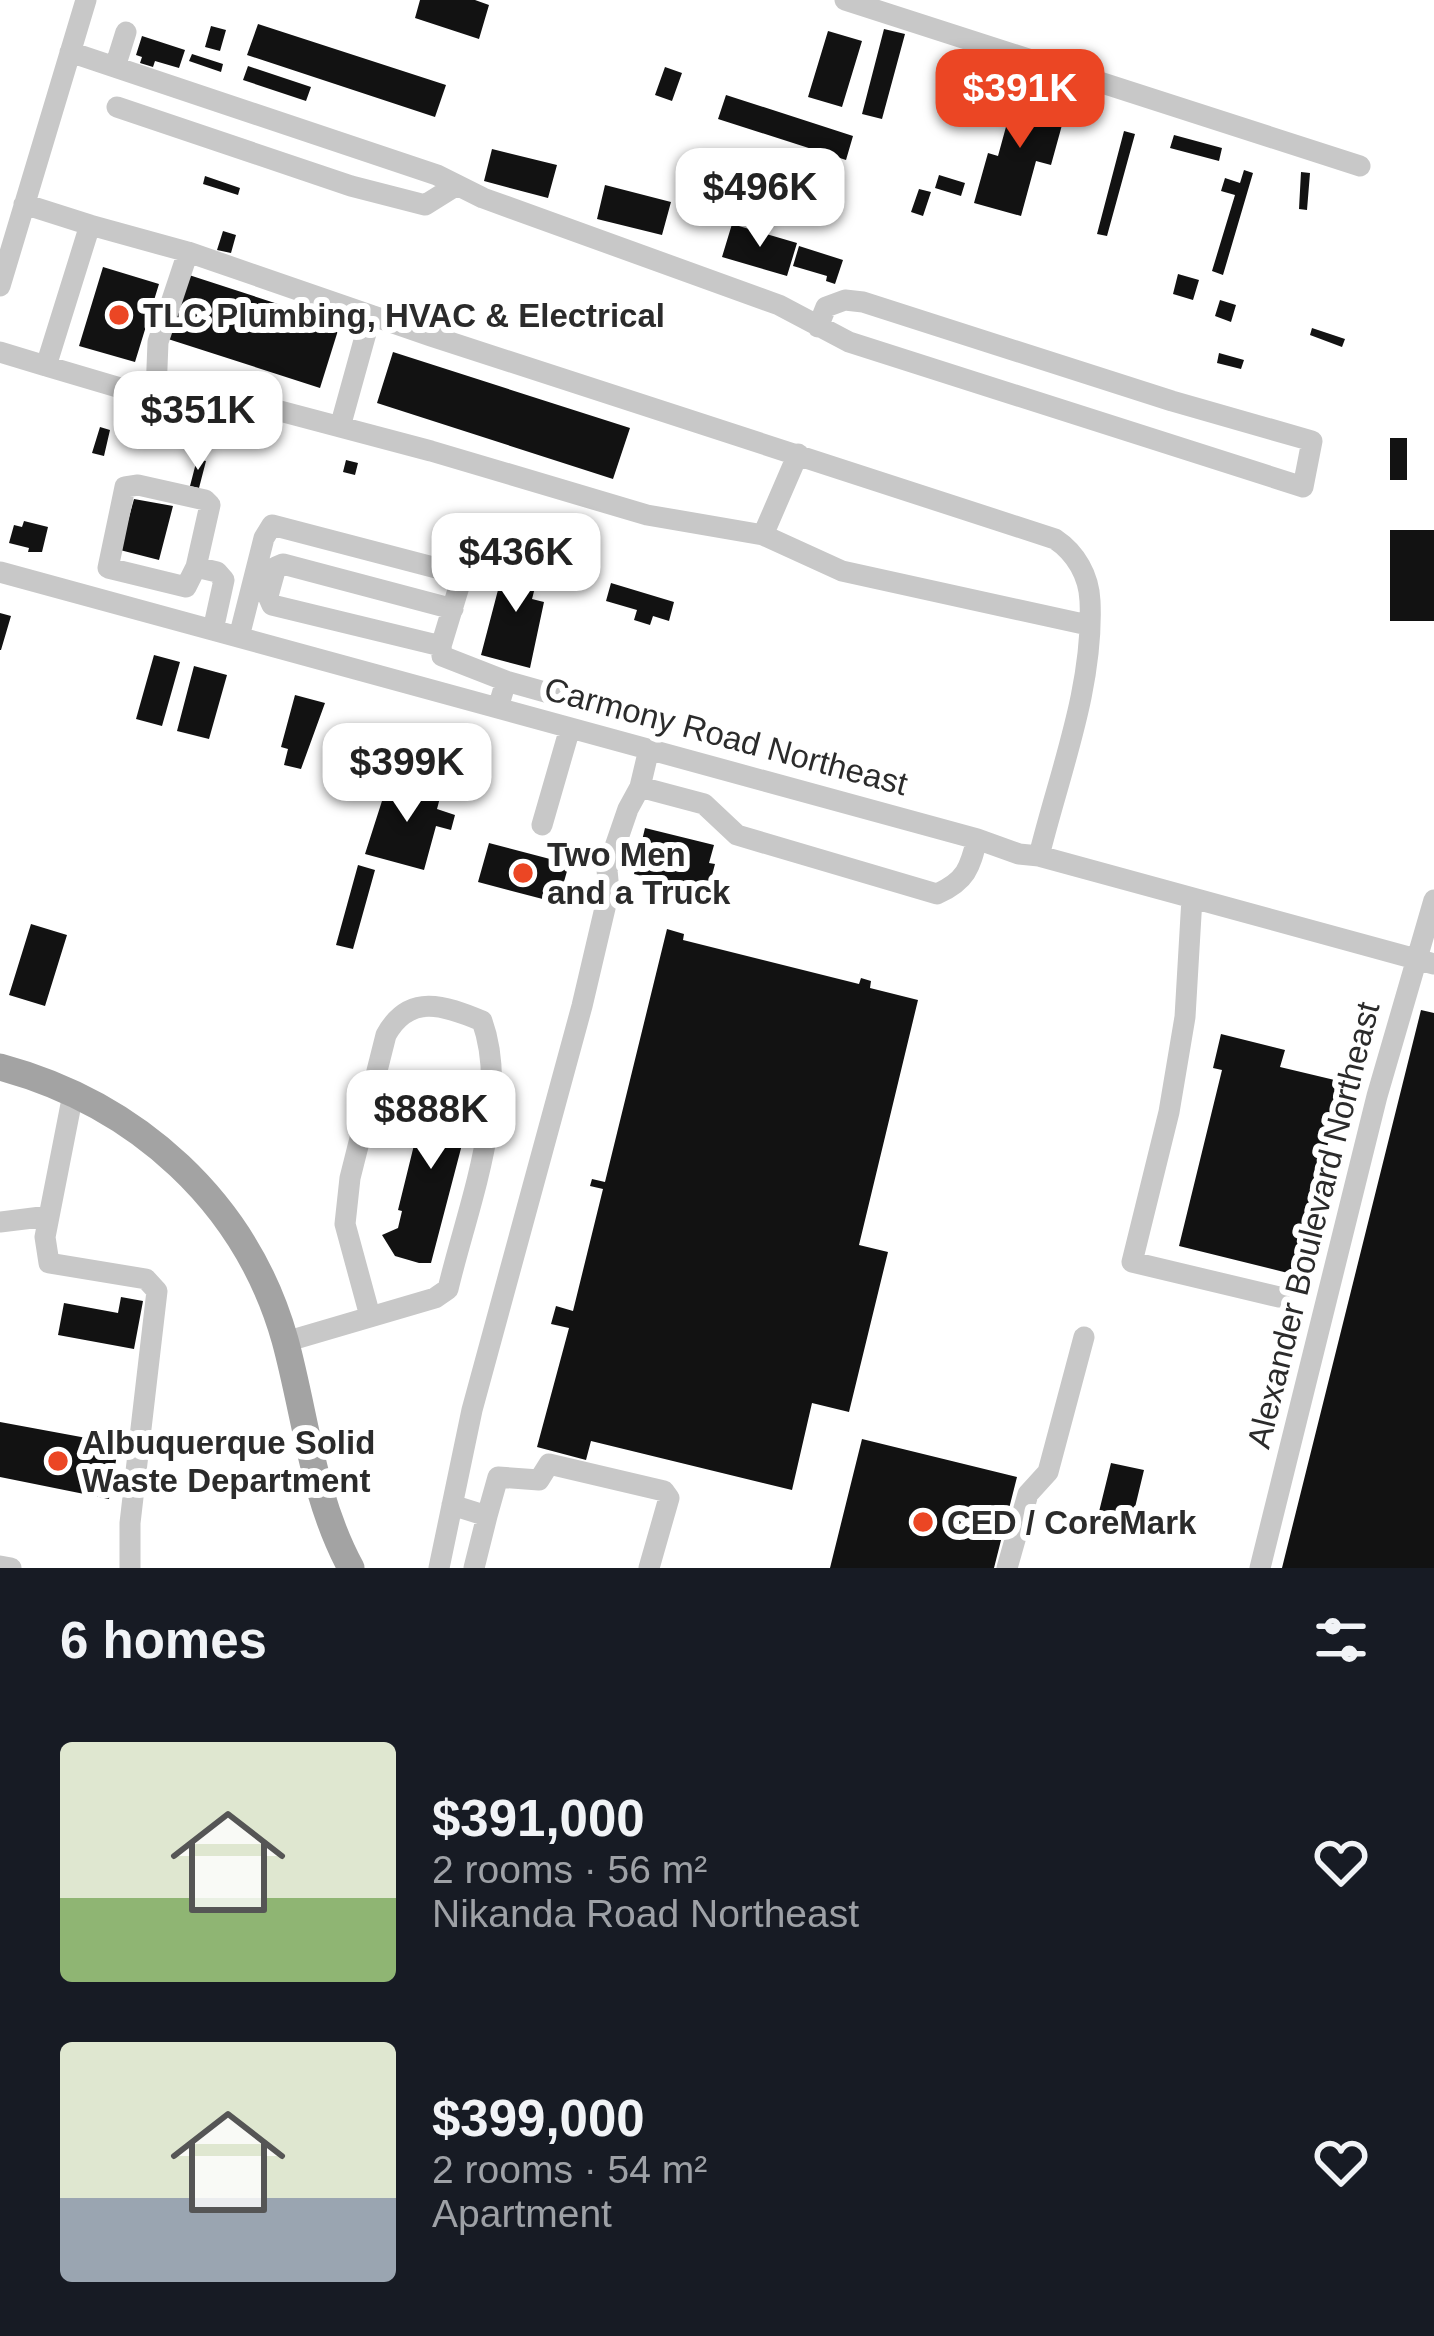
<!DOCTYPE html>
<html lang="en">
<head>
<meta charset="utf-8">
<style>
	body { margin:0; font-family:Arial,sans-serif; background:#20242c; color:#f1f3f6; height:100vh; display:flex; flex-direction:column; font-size:45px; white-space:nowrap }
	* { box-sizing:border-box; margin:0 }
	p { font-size:39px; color:#9ea1a6 }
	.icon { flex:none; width:66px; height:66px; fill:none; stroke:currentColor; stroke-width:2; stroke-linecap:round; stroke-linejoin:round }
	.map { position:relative; height:1568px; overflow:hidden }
	.side { display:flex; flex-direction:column; background:#171b24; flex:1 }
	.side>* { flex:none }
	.price { position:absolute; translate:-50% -102px; padding:0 27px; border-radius:24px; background:#fff; color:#222; font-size:39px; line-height:78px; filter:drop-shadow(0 3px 6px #0008) }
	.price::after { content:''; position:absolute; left:50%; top:72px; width:36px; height:27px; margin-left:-18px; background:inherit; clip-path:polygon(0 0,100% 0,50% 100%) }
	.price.active { background:#eb4624; color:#fff }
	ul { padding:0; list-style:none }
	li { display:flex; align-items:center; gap:36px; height:300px; padding:0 60px }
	li span { display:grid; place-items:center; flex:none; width:336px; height:240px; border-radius:12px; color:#555 }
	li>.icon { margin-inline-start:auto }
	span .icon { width:144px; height:144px; fill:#fffc; stroke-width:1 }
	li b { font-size:51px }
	h2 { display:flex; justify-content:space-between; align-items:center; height:144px; padding:0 60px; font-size:51px }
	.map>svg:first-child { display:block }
</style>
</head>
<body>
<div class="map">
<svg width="1434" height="1568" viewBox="0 0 1434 1568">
	<rect width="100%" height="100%" fill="#fff"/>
	<path fill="#121212" d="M420,0H475L489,5L479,39L415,18Z
		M258,24L446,85L435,117L247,55Z
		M211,26L226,30L220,51L205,47Z
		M884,29L905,34L882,119L862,114Z
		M828,31L862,41L842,107L808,97Z
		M142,36L185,50L179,68L155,61L153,67L140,63L142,57L136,55Z
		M192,54L223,64L221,72L189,61Z
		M248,66L311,87L306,101L243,80Z
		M665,67L682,73L672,101L655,95Z
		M1018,83L1059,94L1051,123L1062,125L1051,165L1036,161L1021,216L974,203L988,153L998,156Z
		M726,95L853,136L846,160L718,119Z
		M1124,131L1135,134L1107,236L1097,234Z
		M1174,135L1222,148L1219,161L1170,148Z
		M492,149L557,165L548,198L484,181Z
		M1244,170L1253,173L1223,275L1212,271L1235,195L1221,191L1225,178L1240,183Z
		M1301,172L1310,173L1307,210L1299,209Z
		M939,175L965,183L961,196L935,188Z
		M205,176L240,188L238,195L203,184Z
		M605,185L671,202L662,235L597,219Z
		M919,189L931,192L923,216L911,212Z
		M732,224L797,243L787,276L722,257Z
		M223,231L236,235L231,253L217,250Z
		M799,246L843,260L835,284L826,281L827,276L793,266Z
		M103,267L159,284L135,362L79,346Z
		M1178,274L1199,280L1193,300L1173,294Z
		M189,275L315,316L317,310L330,314L328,320L340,324L320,388L168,339Z
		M1220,300L1236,305L1231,322L1215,316Z
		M1312,328L1345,339L1342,347L1310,335Z
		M393,352L630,428L613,479L377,403Z
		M1219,353L1244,360L1241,369L1217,363Z
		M195,416L212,421L206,441L190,436Z
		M100,427L110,430L104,456L92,453Z
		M1390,438H1407V480H1390Z
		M197,459L206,461L199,488L190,486Z
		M346,460L358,463L355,475L343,472Z
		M134,499L173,506L159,560L120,550Z
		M24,521L48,527L42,552H28L29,548L9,543L14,525L22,527Z
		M1390,530H1434V621H1390Z
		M518,550L543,557L532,599L544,602L530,668L481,655L498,590L507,592Z
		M611,583L674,602L669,621L653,616L650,625L634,620L637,610L606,601Z
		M0,613L11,616L1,650H0Z
		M154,655L180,662L162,726L136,719Z
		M194,666L227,675L209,739L177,731Z
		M295,695L325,703L301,769L284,765L288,749L281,747Z
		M404,732L413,735L412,741L416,742L413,753L408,752L402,778L393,776Z
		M389,779L441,794L437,809L455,815L451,830L436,826L424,870L365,854Z
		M645,828L714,845L709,863L715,864L710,883L705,882L703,891L634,874Z
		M489,843L569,864L558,903L478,882Z
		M358,865L375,870L353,949L336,945Z
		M31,924L67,935L45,1006L9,995Z
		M667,929L684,934L683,940L859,984L861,978L871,981L870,988L918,1000L859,1245L888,1252L849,1412L812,1403L792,1490L591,1441L586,1460L537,1447L569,1328L551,1324L556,1306L573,1311L603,1189L590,1186L592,1179L605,1182Z
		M1421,1010L1434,1013V1568H1282Z
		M1221,1034L1285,1050L1280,1067L1343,1082L1296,1275L1179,1246L1222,1070L1213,1068Z
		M430,1080L476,1091L431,1263H419L395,1256L382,1235L398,1228L402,1211L398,1210Z
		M121,1297L143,1301L134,1349L58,1335L64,1303L118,1313Z
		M0,1422L119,1444L109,1499L0,1477Z
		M862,1439L1017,1477L994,1568H830Z
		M1111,1463L1144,1470L1131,1524L1138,1525L1136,1533L1129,1532L1128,1536L1095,1528Z"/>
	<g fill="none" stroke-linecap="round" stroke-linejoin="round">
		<path stroke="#c8c8c8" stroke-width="21" d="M845,0L1360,166
			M70,52L437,175L483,198L779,305L849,342L1303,487L1312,441L1172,401L863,302L845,300L826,307L818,327
			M115,67L126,32
			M117,107L351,186L425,205L457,185
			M90,225L188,252L431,336L1055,539C1076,553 1089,576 1090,601C1094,687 1059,774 1039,856
			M0,286L86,0
			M0,352L46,366L90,225L24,204
			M46,366L134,392L204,391L431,451L647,515L763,535L842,571L1088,625
			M156,393L158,342L188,252
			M340,427L371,315
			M763,535L798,454
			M196,567L186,587L108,568L125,487L138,485L205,500L210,505L196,567L217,572L224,580L213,630
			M0,572L977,839L1019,854L1039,856L1434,964
			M239,637L264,538L272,525L448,571L461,580L441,646L442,656L506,681L498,708
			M441,646L272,605L268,596L276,567L283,564L453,609
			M506,681L595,706
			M640,787L704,804L737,835L937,894C966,881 970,868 977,839
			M542,825L570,728
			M1192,898L1185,1017L1169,1112L1132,1262L1279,1297
			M73,1094L45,1237L49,1263L146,1279L157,1291L130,1523V1568
			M0,1222L49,1216
			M285,1342L435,1298L448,1289C467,1208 511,1101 482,1021C444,1005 409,993 386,1035L350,1178L345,1224L370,1316
			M452,1505L487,1516L498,1477L539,1480L549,1464L664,1491L669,1498L649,1568
			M0,1566L11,1568
			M439,1568L472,1410L582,1006L609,891L607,870L628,809L640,787L649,749
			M474,1568L487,1516
			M1007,1568L1028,1494L1048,1472L1084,1337
			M1260,1568L1377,1096L1434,900"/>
		<path stroke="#a3a3a3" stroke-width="27" d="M0,1067C137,1104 246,1202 285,1340C306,1417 312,1496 351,1568"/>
	</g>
	<g fill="#eb4624" stroke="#fff" stroke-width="4.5">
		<circle cx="119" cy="315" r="12"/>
		<circle cx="523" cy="873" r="12"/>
		<circle cx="58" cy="1461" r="12"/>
		<circle cx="923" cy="1522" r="12"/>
	</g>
	<g text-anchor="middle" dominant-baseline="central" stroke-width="12" stroke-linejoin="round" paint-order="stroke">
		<g font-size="33" font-weight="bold" fill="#2b2b2b" stroke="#fff" text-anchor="start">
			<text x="143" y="315">TLC Plumbing, HVAC &amp; Electrical</text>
			<text x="547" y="854">Two Men<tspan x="547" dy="38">and a Truck</tspan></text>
			<text x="82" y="1442">Albuquerque Solid<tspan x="82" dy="38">Waste Department</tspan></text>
			<text x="947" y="1522">CED / CoreMark</text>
		</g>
		<g font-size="33" fill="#2b2b2b" stroke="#fff">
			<text transform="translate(726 736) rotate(15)">Carmony Road Northeast</text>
			<text transform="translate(1313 1225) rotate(-76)">Alexander Boulevard Northeast</text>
		</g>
	</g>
</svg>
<b class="price active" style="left:1020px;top:151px">$391K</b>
<b class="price" style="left:760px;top:250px">$496K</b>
<b class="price" style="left:198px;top:473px">$351K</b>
<b class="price" style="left:516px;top:615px">$436K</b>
<b class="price" style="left:407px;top:825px">$399K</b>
<b class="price" style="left:431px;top:1172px">$888K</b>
</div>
<section class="side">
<h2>6 homes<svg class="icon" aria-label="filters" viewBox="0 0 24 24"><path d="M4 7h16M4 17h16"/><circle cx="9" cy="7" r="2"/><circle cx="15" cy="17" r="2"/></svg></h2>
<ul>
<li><span style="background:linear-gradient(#dfe7d0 65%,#8fb573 0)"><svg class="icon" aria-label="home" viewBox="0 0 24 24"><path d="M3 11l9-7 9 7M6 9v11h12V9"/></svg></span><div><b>$391,000</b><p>2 rooms · 56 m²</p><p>Nikanda Road Northeast</p></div><svg class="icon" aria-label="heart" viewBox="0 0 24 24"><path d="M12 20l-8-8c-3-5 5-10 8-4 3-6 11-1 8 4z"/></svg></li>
<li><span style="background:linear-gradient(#dfe7d0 65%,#9aa5b1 0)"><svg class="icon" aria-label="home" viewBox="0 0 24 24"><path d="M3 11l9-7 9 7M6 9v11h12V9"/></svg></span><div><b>$399,000</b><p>2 rooms · 54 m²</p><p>Apartment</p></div><svg class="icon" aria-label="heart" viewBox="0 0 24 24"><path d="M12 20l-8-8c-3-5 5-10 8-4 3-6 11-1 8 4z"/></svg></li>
</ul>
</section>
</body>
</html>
